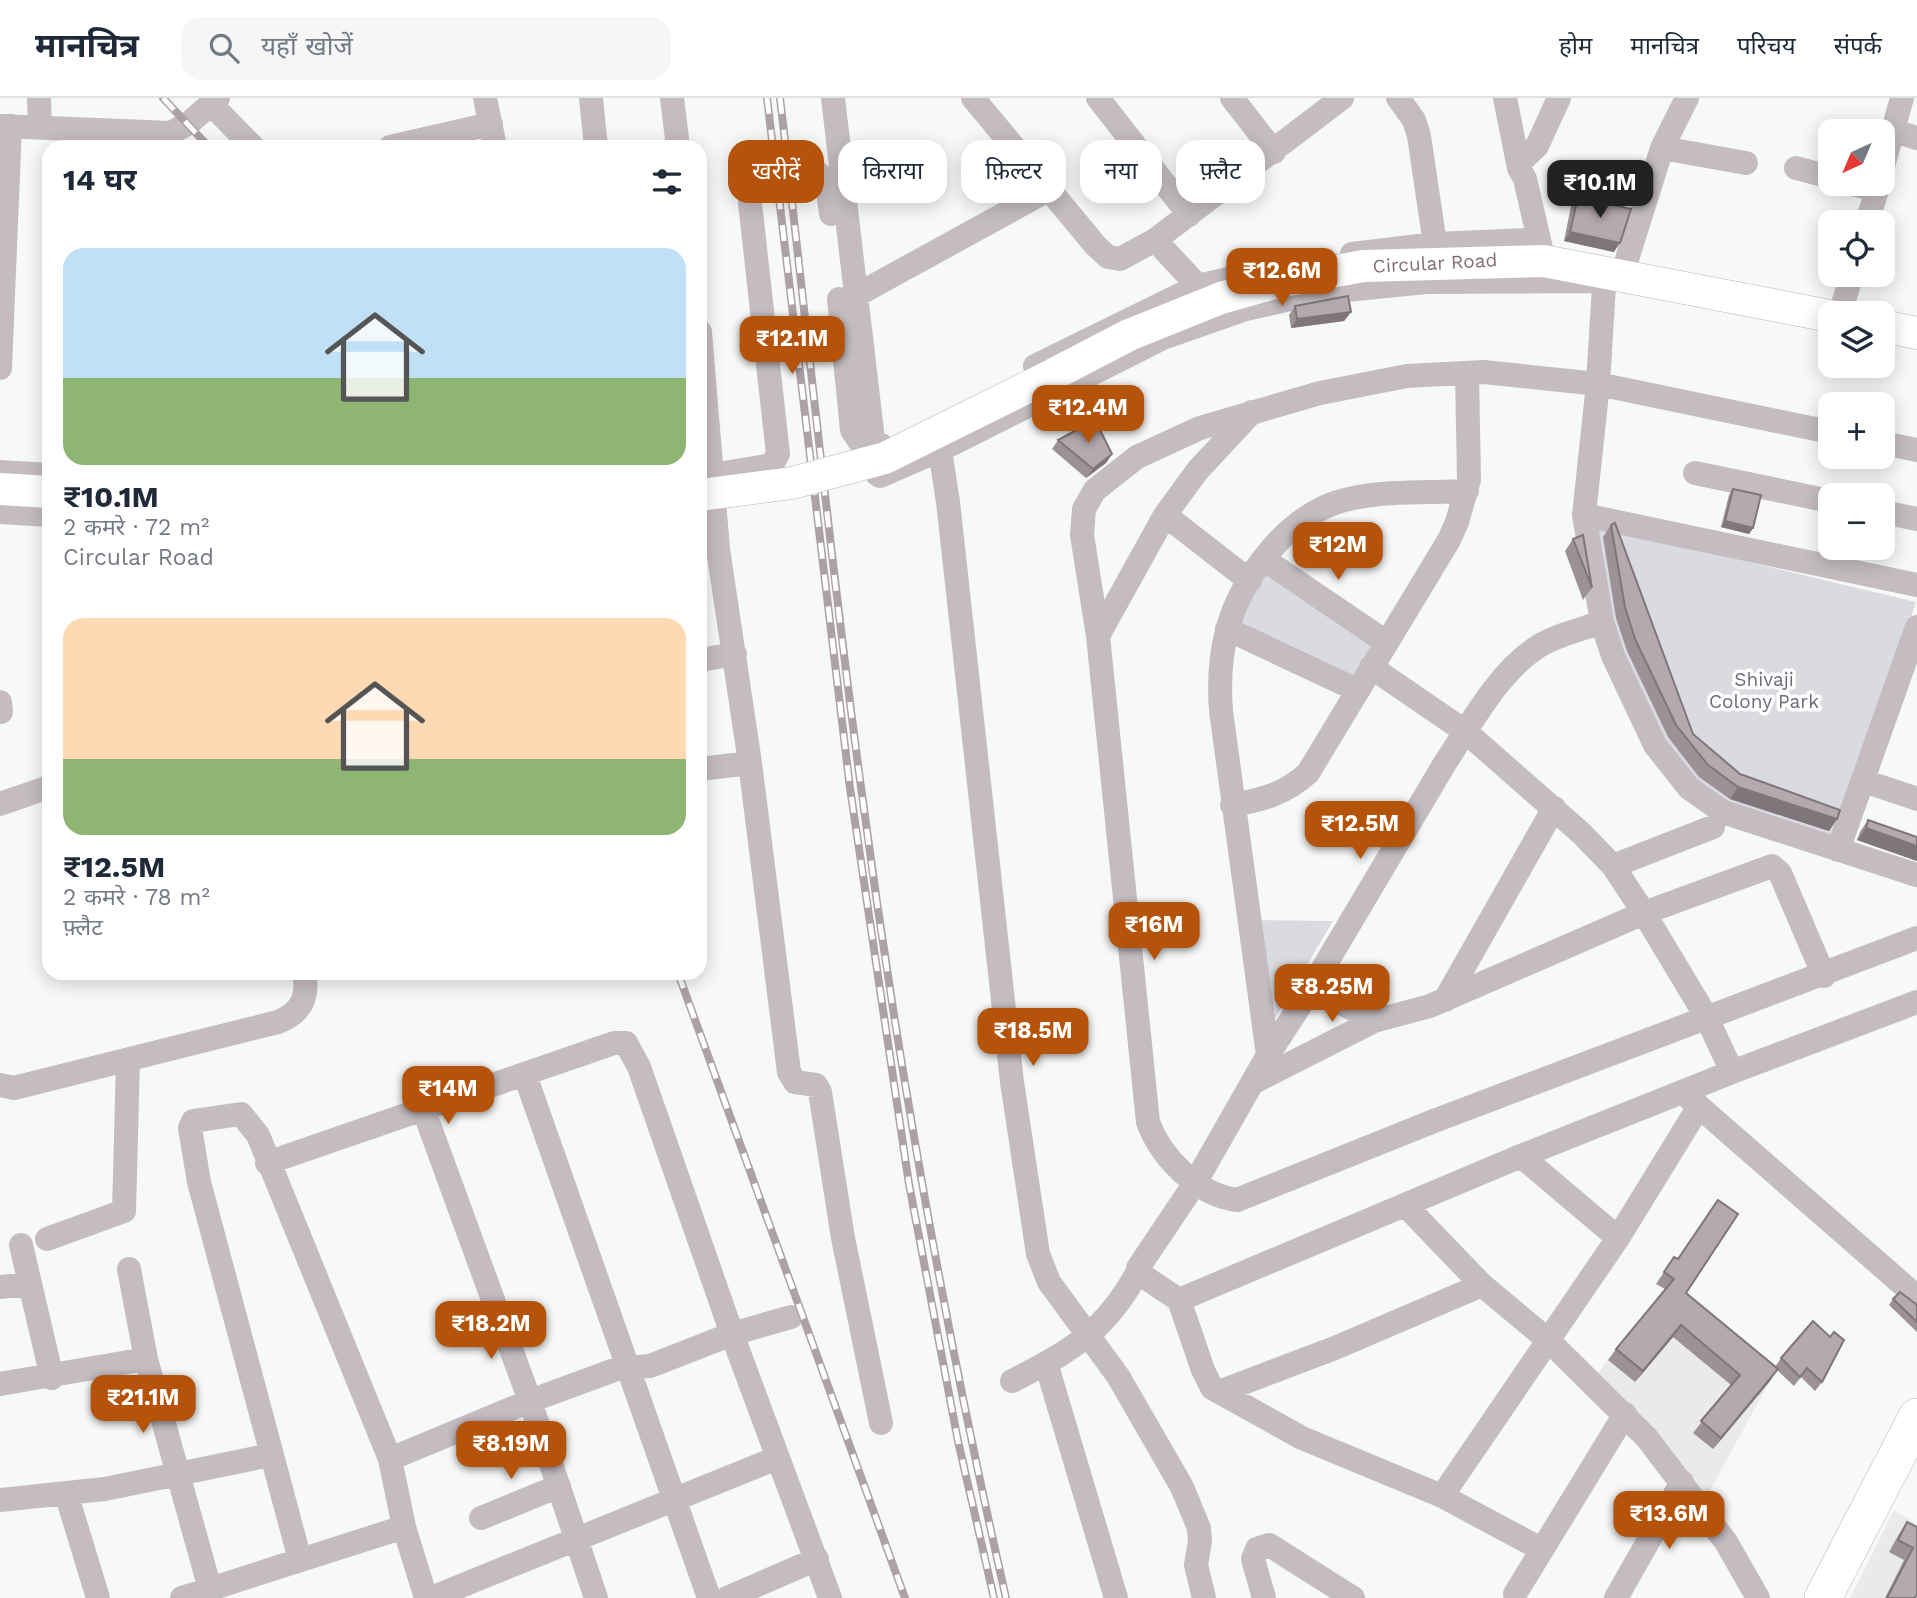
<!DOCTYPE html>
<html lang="hi">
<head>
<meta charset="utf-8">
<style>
	body { margin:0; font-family:"Work Sans","Noto Sans Devanagari",sans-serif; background:#f6f6f7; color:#1f2937; height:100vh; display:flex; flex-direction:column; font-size:26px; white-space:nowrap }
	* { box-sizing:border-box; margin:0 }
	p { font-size:23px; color:#747a83 }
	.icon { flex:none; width:38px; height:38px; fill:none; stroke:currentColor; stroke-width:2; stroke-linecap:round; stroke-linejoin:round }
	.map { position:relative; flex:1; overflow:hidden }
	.drawer { position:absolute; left:42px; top:42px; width:665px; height:840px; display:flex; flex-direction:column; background:#fff; border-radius:21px; box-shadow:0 4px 18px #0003 }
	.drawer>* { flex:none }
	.banner { position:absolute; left:728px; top:42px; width:665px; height:63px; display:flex; gap:14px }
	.needle { width:46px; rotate:224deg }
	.fabs { position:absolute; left:1818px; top:21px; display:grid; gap:14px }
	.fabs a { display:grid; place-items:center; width:77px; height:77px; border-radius:14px; background:#fff; box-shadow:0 4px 18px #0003; font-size:35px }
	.price { position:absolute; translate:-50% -60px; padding:0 16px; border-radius:14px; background:#b45309; color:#fff; font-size:23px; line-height:46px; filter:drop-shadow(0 2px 4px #0008) }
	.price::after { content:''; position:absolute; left:50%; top:42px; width:21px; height:16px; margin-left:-10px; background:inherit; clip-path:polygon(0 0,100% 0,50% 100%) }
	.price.on { background:#222; color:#fff }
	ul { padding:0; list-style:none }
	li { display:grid; align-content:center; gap:14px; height:371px; padding:0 21px }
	li span { display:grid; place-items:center; height:217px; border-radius:21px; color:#555 }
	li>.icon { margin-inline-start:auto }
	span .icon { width:126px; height:126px; fill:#fffc; stroke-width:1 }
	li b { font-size:30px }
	h2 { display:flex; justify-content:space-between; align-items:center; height:84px; padding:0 21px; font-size:30px }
	.pill { padding:0 24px; border-radius:21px; background:#fff; box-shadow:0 4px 18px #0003; font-size:24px; line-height:63px }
	.pill.on { background:#b45309; color:#fff }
	header { display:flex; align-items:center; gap:42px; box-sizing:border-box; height:98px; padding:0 35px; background:#fff; border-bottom:2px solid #e0e1e3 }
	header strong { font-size:33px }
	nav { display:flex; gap:38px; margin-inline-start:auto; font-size:24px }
	.search { width:490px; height:63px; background:#f6f6f7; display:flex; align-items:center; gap:18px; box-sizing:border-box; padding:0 24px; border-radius:21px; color:#747a83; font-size:26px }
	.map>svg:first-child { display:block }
</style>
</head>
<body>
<header>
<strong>मानचित्र</strong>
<div class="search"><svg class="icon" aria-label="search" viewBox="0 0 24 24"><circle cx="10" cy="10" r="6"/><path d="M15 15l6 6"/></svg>यहाँ खोजें</div>
<nav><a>होम</a><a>मानचित्र</a><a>परिचय</a><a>संपर्क</a></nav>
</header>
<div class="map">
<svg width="1917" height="1500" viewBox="0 0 1917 1500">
	<rect width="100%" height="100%" fill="#f7f9f9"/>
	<path fill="#eaeaeb" d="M1683,1210L1770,1283L1702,1407L1594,1281L1608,1262Z
		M1894,1412L1917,1426V1500H1850Z"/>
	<path fill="#d9dbdf" d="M1576,423L1916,504L1838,752L1723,714L1655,647Z
		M1265,468L1381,545L1356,587L1230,530Z
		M1252,822L1333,823L1266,936Z"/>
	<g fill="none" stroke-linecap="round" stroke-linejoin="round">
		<path stroke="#dad6d9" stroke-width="24" stroke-dasharray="24 12" stroke-linecap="butt" d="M758,78L817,74"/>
		<defs>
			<path id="major" d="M1883,228L1917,235
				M1054,276L1129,237L1221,200L1274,185L1363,168L1544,163L1830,218
				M0,391L49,394"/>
			<path id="highway" d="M1823,1500L1917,1319"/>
		</defs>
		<use href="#major" stroke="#bab3b7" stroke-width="33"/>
		<use href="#highway" stroke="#b9b3b6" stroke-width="38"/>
		<path stroke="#c4bcc1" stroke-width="24" d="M39,0L40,28
			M485,0L495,49
			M591,0L596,49
			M672,0L678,49
			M833,0L877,376L880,378L940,352L1163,240L1246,211L1317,195L1426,184L1602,183
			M973,0L1096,148L1108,159L1120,161L1155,142L1342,0
			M1098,0L1189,117
			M1232,0L1274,54
			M1398,0L1414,22L1419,38L1435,146
			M1505,0L1519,70L1525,81L1543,159
			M210,5L253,49
			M0,28L171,35L189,25L218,0
			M1891,32L1917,40
			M390,49L491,26
			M1662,50L1746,65
			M1518,66L1537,48L1559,0
			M1883,68L1902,0
			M1796,70L1830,79
			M817,74L827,85L831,116
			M1853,86L1877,92
			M1867,124L1879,86
			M1155,142L1198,188
			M1352,156L1435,146L1529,142
			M1605,172L1598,286L1584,417L1602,524L1613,558L1655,647L1689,690L1723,714L1917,777
			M1622,177L1662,50L1687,0
			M855,198L1050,91
			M839,201L852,332L862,347L874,350L881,347
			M1840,215L1852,177
			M700,234L718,451L750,665L789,974L795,984L816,987L820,994L843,1140L881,1325
			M1035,268L1198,188L1279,169
			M0,270L10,28
			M1830,334L1598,286L1484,274L1407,278L1320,295L1200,330L1137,359L1095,392L1084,411L1082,437L1098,538L1148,1024C1161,1060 1198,1097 1237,1102L1434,1023L1917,840
			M1883,345L1917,352
			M940,352L948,404L1012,984L1038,1156L1049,1184L1118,1278L1182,1389L1199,1430L1200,1443L1196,1467L1204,1500
			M0,374L49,377
			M1695,375L1830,403
			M700,379L766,368L773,365L778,356L748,87L758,78
			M0,414L49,417
			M1883,414L1917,421
			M1165,417L1250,483
			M1584,417L1917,487
			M1265,462L1386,544
			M1227,531L1357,592
			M1098,538L1165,417L1198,372L1252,314
			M700,562L735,556
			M1371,569L1466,634L1581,735L1613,768L1644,815L1707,920L1732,974L1521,1058L1179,1202L1140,1176L1138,1170L1195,1085L1268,957L1312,889L1445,665C1471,626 1497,576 1536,550C1555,537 1581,532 1602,524
			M0,604L1,614
			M700,671L750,665
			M1864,683L1917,701
			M0,706L49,689
			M1232,707C1262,702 1285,696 1308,675L1449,442L1457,424L1469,382L1467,275
			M1838,752L1917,529
			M1613,768L1713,729
			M1312,889L1374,923
			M1445,902L1554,710
			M1268,957L1221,613C1219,586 1220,559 1227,533C1241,478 1291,413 1349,401C1387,392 1429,395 1467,393
			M1732,974L1917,904
			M525,977L709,1500
			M1252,985L1374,923L1430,908L1644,815L1772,768L1780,775L1824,878
			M0,987L14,990L278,924C301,915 309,899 304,875
			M1687,998L1917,1199
			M424,1013L530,1303L596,1500
			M1521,1058L1618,1140
			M267,1065L614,945H626L639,969L732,1236L830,1500
			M1405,1107L1482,1187L1548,1242L1647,1340L1726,1444L1758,1500
			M47,1141L124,1113L128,963
			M21,1147L52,1280
			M129,1171L146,1261L210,1491
			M0,1189L30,1186
			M1179,1202L1203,1272L1212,1290L1302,1340L1442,1398L1541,1451
			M1046,1265L1116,1500
			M1012,1283C1071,1253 1106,1233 1138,1173
			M0,1286L146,1261
			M1219,1294L1335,1250L1482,1187
			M390,1361L530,1303L617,1271L650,1268L732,1236L791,1219
			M66,1395L98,1500
			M1442,1398L1618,1140L1698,1010
			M0,1402L105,1391L270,1357
			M481,1420L559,1388
			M300,1462L199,1084L190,1030L193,1023L241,1016L258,1037L390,1361L404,1429L426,1500
			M1515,1496L1625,1316
			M182,1500L404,1429
			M431,1500L777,1360
			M727,1500L817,1461
			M1264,1500L1253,1461L1257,1451L1269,1447L1353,1500
			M1616,1500L1682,1384"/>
		<use href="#major" stroke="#fff" stroke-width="32"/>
		<use href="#highway" stroke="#fff" stroke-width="37"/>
		<defs>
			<path id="rail" d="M163,0L209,49
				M767,0L850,690L909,1086L958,1343L994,1500
				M780,0C807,230 830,460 861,689C897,962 945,1232 1006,1500
				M678,875L905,1500"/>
		</defs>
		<use href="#rail" stroke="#aca1a7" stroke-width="8"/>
		<use href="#rail" stroke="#fff" stroke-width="5" stroke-dasharray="16" stroke-linecap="butt"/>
		<defs>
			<path id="major-bridge" d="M700,397L792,385L885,360L1054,276"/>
		</defs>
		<use href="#major-bridge" stroke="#bab3b7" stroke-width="33" stroke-linecap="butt"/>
		<use href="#major-bridge" stroke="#fff" stroke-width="32"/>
	</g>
	<path fill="#9c9197" d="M1578,99L1614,154L1564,143L1571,108Z
		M1295,208L1351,214L1344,223L1291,230L1289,217Z
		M1058,342L1112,356L1106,365L1086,380L1052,351Z
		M1733,391L1753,430L1749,436L1721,429L1729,397Z
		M1611,427L1693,636L1740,676L1837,721L1829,733L1730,701L1699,679L1668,639L1627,553L1616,520L1603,439Z
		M1573,441L1592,490L1583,502L1565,453Z
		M1868,722L1917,739V763L1857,742L1860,734Z
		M1674,1159L1686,1195L1775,1269L1781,1260L1813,1223L1822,1284L1815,1293L1801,1279L1794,1288L1777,1272L1770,1283L1713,1351L1693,1335L1731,1287L1673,1239L1635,1284L1608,1262L1616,1251L1665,1191L1656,1186Z
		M1893,1201L1917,1207V1234L1889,1207Z
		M1907,1424L1917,1429L1915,1500H1885L1904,1462L1889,1454L1899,1436Z"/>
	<path fill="#7f767b" d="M1570,134L1620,145L1614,154L1564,143Z
		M1351,214L1344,223L1291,230L1297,221Z
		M1112,356L1106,365L1086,380L1093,371Z
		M1725,423L1753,430L1749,436L1721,429Z
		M1738,689L1837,721L1829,733L1730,701Z
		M1866,730L1917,748V763L1857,742Z
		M1681,1227L1673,1239L1635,1284L1643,1273Z
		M1778,1271L1770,1283L1713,1351L1721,1340Z"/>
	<path fill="#b5a9b0" stroke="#7f767b" stroke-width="2" d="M1578,99L1631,111L1620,145L1570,134Z
		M1348,198L1351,214L1297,221L1295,208Z
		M1095,322L1112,356L1093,371L1058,342Z
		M1733,391L1761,397L1753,430L1725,423Z
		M1615,425L1693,636L1740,676L1840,712L1837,721L1738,689L1708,667L1676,627L1635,541L1625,509L1611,427Z
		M1583,437L1592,490L1573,441Z
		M1868,722L1917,739V748L1866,730Z
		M1718,1102L1738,1116L1686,1195L1778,1271L1721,1340L1701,1323L1740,1277L1681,1227L1643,1273L1616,1251L1674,1181L1664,1174L1674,1159L1678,1161Z
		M1900,1194L1917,1207V1224L1893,1201Z
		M1813,1223L1830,1239L1834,1234L1844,1242L1822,1284L1807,1270L1800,1279L1781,1260Z
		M1907,1424L1917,1429V1496L1915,1500H1887L1913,1450L1898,1442Z"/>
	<g text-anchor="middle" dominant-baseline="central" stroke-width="7" stroke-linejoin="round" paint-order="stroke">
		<g font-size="19" fill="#846c7a" stroke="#fff">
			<text transform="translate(1435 165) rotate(-3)">Circular Road</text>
		</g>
		<g font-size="19" fill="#6a6e7c" stroke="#fff">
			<text x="1764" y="581">Shivaji<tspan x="1764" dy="22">Colony Park</tspan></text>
		</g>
	</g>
</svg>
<div class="fabs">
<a><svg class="needle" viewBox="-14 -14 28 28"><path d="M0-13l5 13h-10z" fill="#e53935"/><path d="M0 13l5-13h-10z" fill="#747a83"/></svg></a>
<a><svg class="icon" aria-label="locate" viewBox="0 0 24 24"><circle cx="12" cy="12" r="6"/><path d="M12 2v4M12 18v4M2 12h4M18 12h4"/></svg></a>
<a><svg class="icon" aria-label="layers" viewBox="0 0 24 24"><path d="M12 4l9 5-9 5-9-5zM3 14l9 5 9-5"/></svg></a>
<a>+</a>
<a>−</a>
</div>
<b class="price on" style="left:1600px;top:122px">₹10.1M</b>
<b class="price" style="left:1282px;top:210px">₹12.6M</b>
<b class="price" style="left:792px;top:278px">₹12.1M</b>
<b class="price" style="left:1088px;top:347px">₹12.4M</b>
<b class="price" style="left:1338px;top:484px">₹12M</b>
<b class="price" style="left:1360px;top:763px">₹12.5M</b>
<b class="price" style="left:1154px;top:864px">₹16M</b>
<b class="price" style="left:1332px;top:926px">₹8.25M</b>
<b class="price" style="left:1033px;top:970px">₹18.5M</b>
<b class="price" style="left:448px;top:1028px">₹14M</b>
<b class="price" style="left:491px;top:1263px">₹18.2M</b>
<b class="price" style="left:143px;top:1337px">₹21.1M</b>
<b class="price" style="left:511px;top:1383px">₹8.19M</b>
<b class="price" style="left:1669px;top:1453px">₹13.6M</b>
<div class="banner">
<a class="pill on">खरीदें</a>
<a class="pill">किराया</a>
<a class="pill">फ़िल्टर</a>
<a class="pill">नया</a>
<a class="pill">फ़्लैट</a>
</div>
<section class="drawer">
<h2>14 घर<svg class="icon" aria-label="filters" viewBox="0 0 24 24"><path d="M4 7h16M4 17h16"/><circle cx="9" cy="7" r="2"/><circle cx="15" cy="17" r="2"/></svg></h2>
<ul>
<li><span style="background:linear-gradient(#bfe0f5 60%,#8fb573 0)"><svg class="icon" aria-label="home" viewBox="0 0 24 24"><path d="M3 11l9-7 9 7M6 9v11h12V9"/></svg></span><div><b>₹10.1M</b><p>2 कमरे · 72 m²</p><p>Circular Road</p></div></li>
<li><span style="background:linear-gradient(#ffd9b3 65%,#8fb573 0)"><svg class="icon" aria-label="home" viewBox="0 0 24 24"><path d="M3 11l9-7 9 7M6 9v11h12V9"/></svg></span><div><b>₹12.5M</b><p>2 कमरे · 78 m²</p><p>फ़्लैट</p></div></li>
</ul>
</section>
</div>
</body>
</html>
